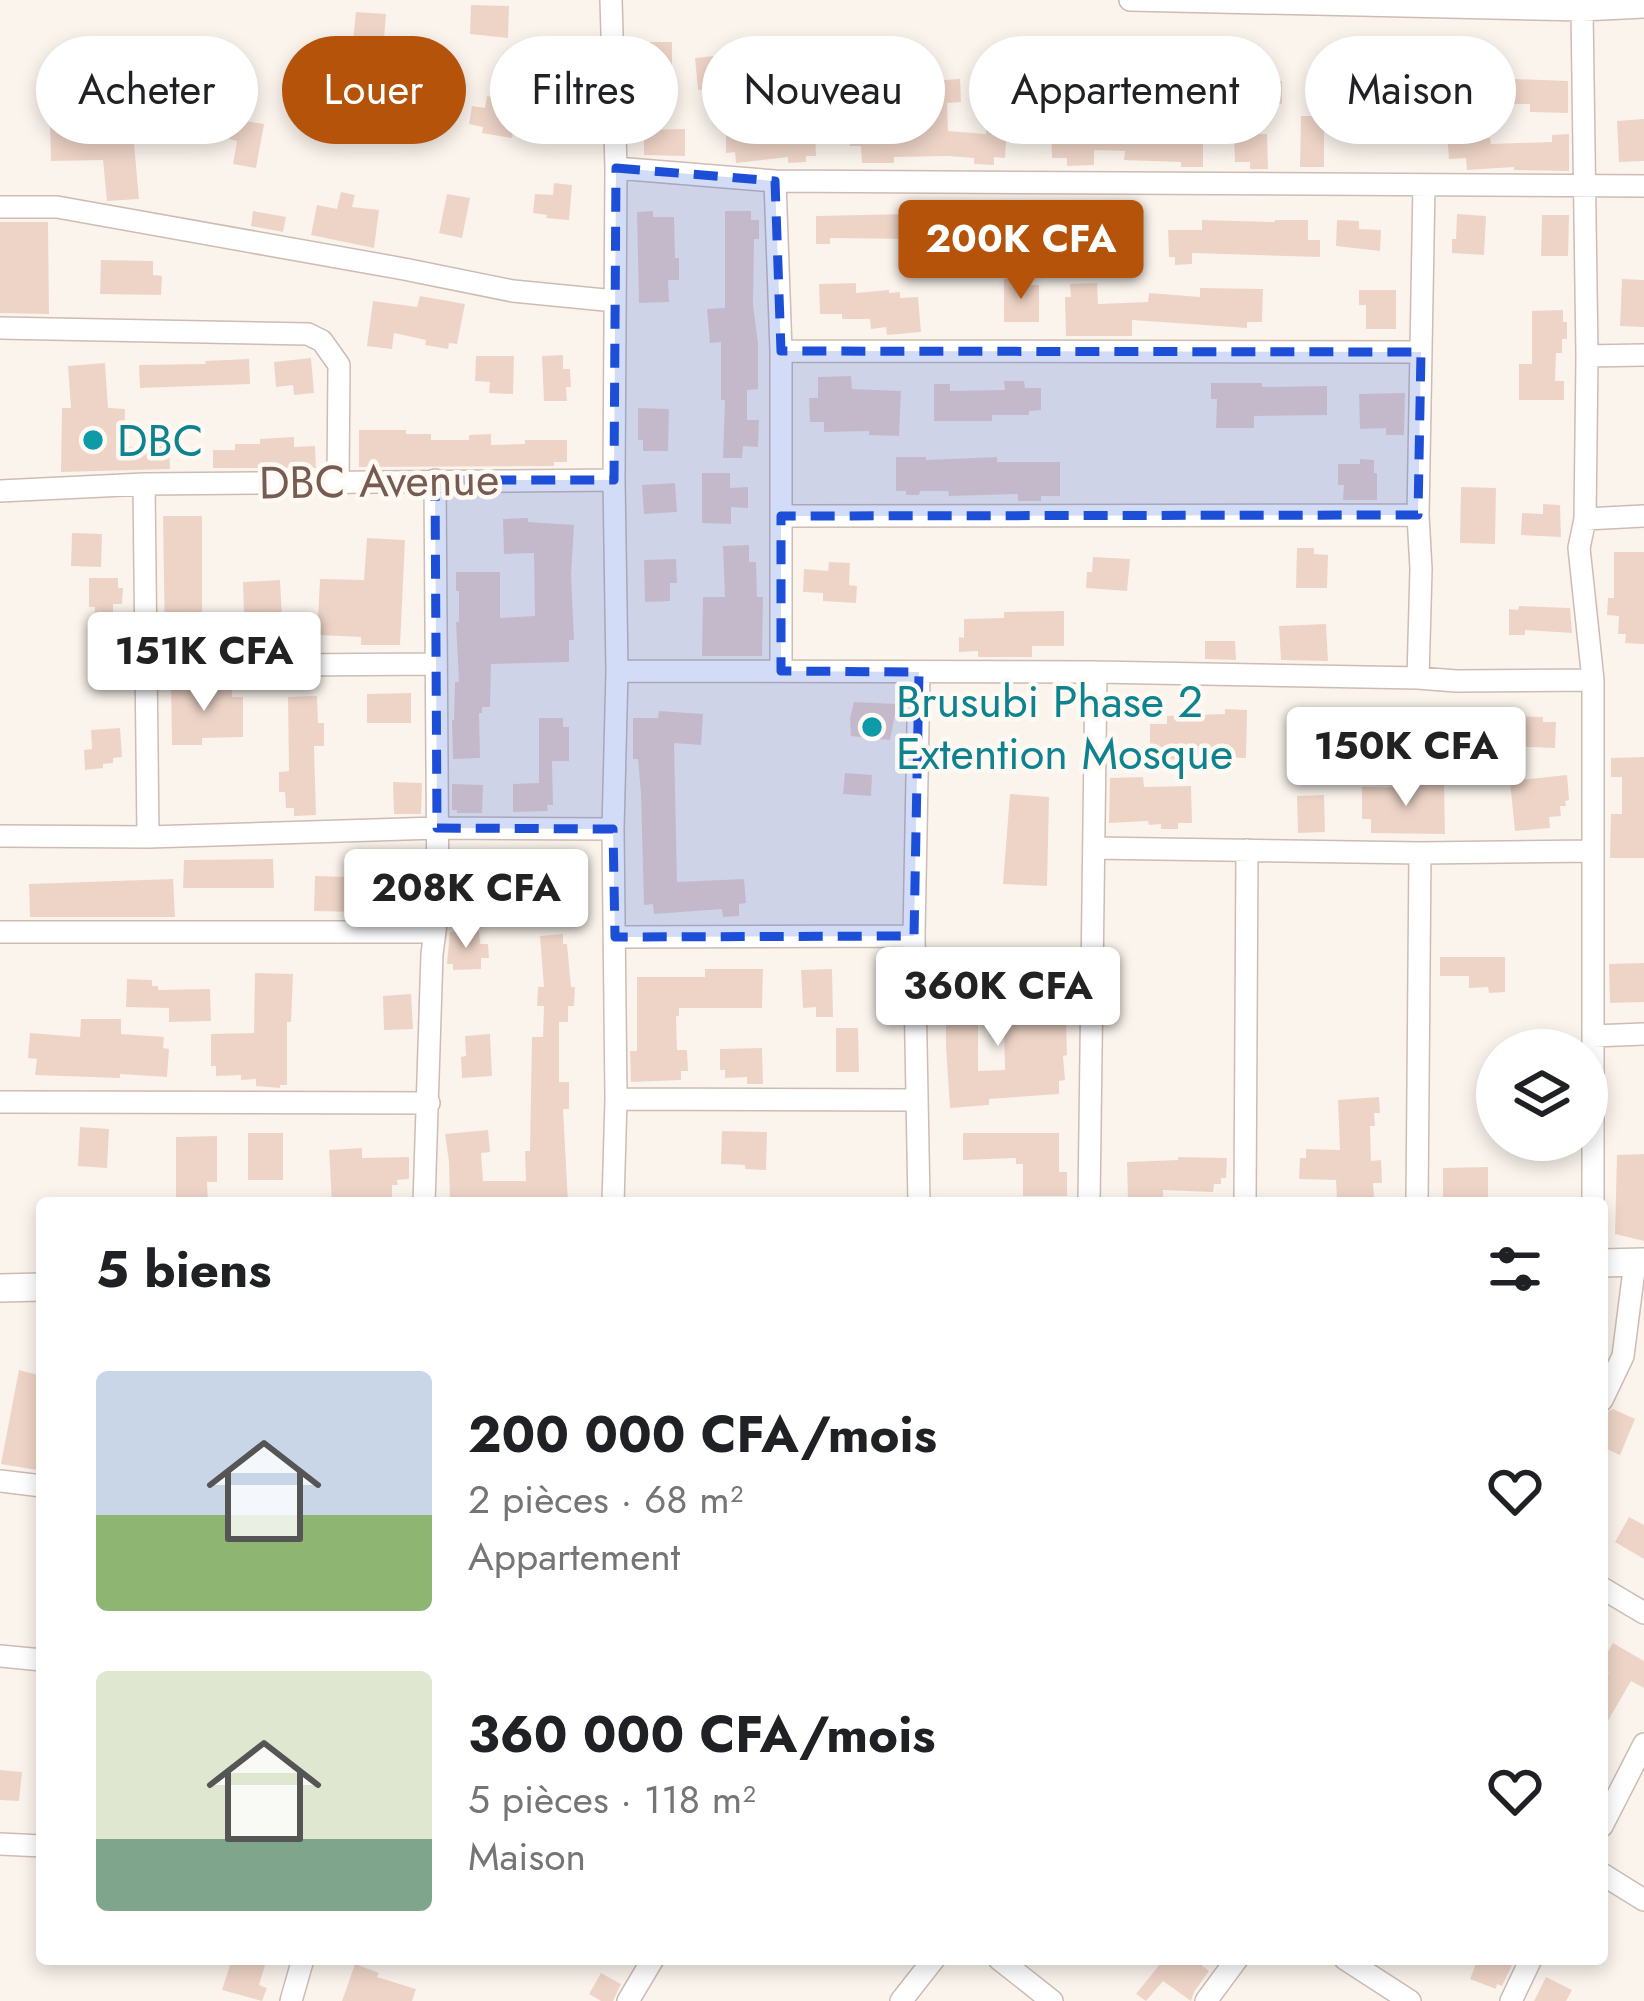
<!DOCTYPE html>
<html lang="fr">
<head>
<meta charset="utf-8">
<style>
	body { margin:0; font-family:Jost,sans-serif; background:#f6f6f6; color:#202124; height:100vh; display:flex; flex-direction:column; font-size:45px; white-space:nowrap }
	* { box-sizing:border-box; margin:0 }
	p { font-size:39px; color:#757577 }
	.icon { flex:none; width:66px; height:66px; fill:none; stroke:currentColor; stroke-width:2; stroke-linecap:round; stroke-linejoin:round }
	.map { position:relative; flex:1; overflow:hidden }
	.panel { position:absolute; left:36px; top:1197px; width:1572px; height:768px; display:flex; flex-direction:column; background:#fff; border-radius:12px; box-shadow:0 6px 18px #0003 }
	.panel>* { flex:none }
	.banner { position:absolute; left:36px; top:36px; width:1572px; height:108px; display:flex; gap:24px }
	.fabs { position:absolute; left:1476px; top:1029px; display:grid; gap:24px }
	.fabs a { display:grid; place-items:center; width:132px; height:132px; border-radius:50%; background:#fff; box-shadow:0 6px 18px #0003; font-size:60px }
	.price { position:absolute; translate:-50% -102px; padding:0 27px; border-radius:12px; background:#fff; color:#222; font-size:39px; line-height:78px; filter:drop-shadow(0 3px 6px #0008) }
	.price::after { content:''; position:absolute; left:50%; top:72px; width:36px; height:27px; margin-left:-18px; background:inherit; clip-path:polygon(0 0,100% 0,50% 100%) }
	.price.current { background:#b45309; color:#fff }
	ul { padding:0; list-style:none }
	li { display:flex; align-items:center; gap:36px; height:300px; padding:0 60px }
	li span { display:grid; place-items:center; flex:none; width:336px; height:240px; border-radius:12px; color:#555 }
	li>.icon { margin-inline-start:auto }
	span .icon { width:144px; height:144px; fill:#fffc; stroke-width:1 }
	li b { font-size:51px }
	h2 { display:flex; justify-content:space-between; align-items:center; height:144px; padding:0 60px; font-size:51px }
	.pill { padding:0 42px; border-radius:54px; background:#fff; box-shadow:0 6px 18px #0003; font-size:42px; line-height:108px }
	.pill.current { background:#b45309; color:#fff }
	.map>svg:first-child { display:block }
</style>
</head>
<body>
<div class="map">
<svg width="1644" height="2001" viewBox="0 0 1644 2001">
	<rect width="100%" height="100%" fill="#fbf4ed"/>
	<path fill="#eed4c7" d="M471,5L509,6L508,38L470,34Z
		M356,12L386,14L382,62L351,60Z
		M643,42H672V104L642,103Z
		M106,52V65L124,64L125,94L106,95V89L67,90V65H83V53Z
		M735,54L738,91L713,93V89L698,90L695,58Z
		M1211,54L1212,89L1204,90V105L1178,106V97L1171,98L1170,76L1177,75L1176,55Z
		M1242,60H1265V81H1282V104H1255V97L1241,96Z
		M1490,62V78L1568,81V113L1530,112V104L1450,105L1449,78H1440L1439,63Z
		M209,72L243,76L239,105L205,101Z
		M960,79L961,102L947,103L948,131L986,134L987,124L1007,126L1005,158L994,157V165L974,164V158L948,156L894,157V163H862L861,146H850V128L916,126L913,82Z
		M487,96L512,100L509,118L514,119L512,138L482,133L483,127L469,124L472,106L485,108Z
		M1301,116H1324V167H1300Z
		M233,119L264,124L256,168L233,164L237,141L229,139Z
		M1644,119V161L1619,162L1617,121Z
		M76,121V126L132,121L139,199L107,201L103,160L51,161L50,122Z
		M726,126H754V132L815,129L816,156H806V162L788,163V157L736,163L735,152L726,153Z
		M1093,128V131L1203,134V167H1181V162L1124,160L1125,151L1094,150V165L1067,166V158H1052L1051,130Z
		M685,129V156L644,155V130Z
		M1471,130L1472,140L1490,138L1491,144L1552,142V135L1569,134V171L1514,170V167L1467,170L1466,158L1449,159L1447,132Z
		M1267,134L1268,169H1250V162H1235L1234,135Z
		M554,183L572,185L569,220L546,218L547,215L533,213L535,194L553,195Z
		M341,192L355,195L352,207L379,210L374,248L311,235L317,205L337,209Z
		M447,194L470,198L462,238L439,233Z
		M253,211L286,217L283,232L251,226Z
		M653,211V217H674L675,258H679V280H668L669,302L639,303L637,212Z
		M725,211H751V220H759V239H754L753,305L758,343V389L747,390V420H759L758,447L743,446L742,458H723L725,400H721V342L710,343L707,309L725,308Z
		M907,214V225H913V239L830,238V244H816V216Z
		M1457,214L1486,216L1484,255L1452,253V239H1456Z
		M1542,215H1569L1568,256H1541Z
		M1129,218L1128,257L1089,256V246L1084,245V219Z
		M1202,220L1275,222V220H1308V240H1320V257L1192,253V264L1175,265V257H1169L1168,230H1202Z
		M1337,220L1359,221V229L1381,230L1380,251L1336,246Z
		M0,222H48L49,314L0,313Z
		M101,260L153,261V275L162,276L161,295L100,294Z
		M1004,279H1026V285H1039V322H1004Z
		M1622,279L1644,280V327L1620,326Z
		M856,283V293L889,290V293L900,292V298L918,297L921,332L887,335L886,327L871,329L870,319H842V314H820L819,284Z
		M1097,283L1098,304L1148,302L1149,293L1200,297V288L1263,289L1262,322H1247V328L1132,320V336H1066L1065,297H1071L1070,284Z
		M1359,290H1396V329H1366V305H1359Z
		M420,296L465,304L457,344L449,343L448,349L425,345L426,340L394,333L392,349L367,346L373,301L417,307Z
		M1563,310V322H1567V339H1562V353H1556L1555,381H1564V400H1519V364H1532V311Z
		M563,355V369H570L571,387H566L567,401H544L542,356Z
		M476,356H514L513,394L489,393L490,382L475,381Z
		M311,358L314,393L294,395L293,385L276,387L274,362Z
		M249,359L250,384L140,388L139,365L206,364L205,361Z
		M105,363L108,408L125,409L124,447L169,446L170,469L61,472L62,408H71L68,366Z
		M851,376L852,389L901,391L899,436L869,435V431L824,432V422H810L809,398H818V377Z
		M1004,381H1024L1025,388H1041V410L1029,411V415H992V421H934V384H950V391L1005,390Z
		M1211,383H1262V387L1327,386V415L1254,416V428H1216L1217,399H1211Z
		M1405,393L1404,435H1386V428L1360,429L1359,394Z
		M638,408L669,409L668,451H643V440H638Z
		M359,430H406V434H431V440H469V435L491,434V445L525,444V440H567V462H554V466L359,467Z
		M294,437V447L315,446L316,468H213V450H235V444H260V439Z
		M896,457H926V460L997,457V462H1060V496H1041V501H1018V494L949,496L948,491H920L919,495H906V491H896Z
		M1360,459L1374,460V473H1377V500H1343L1344,485H1338V464H1360Z
		M702,473H730V488L748,487V508L731,507V524L702,523Z
		M675,483L677,512L644,514L642,485Z
		M1461,487L1496,488L1495,544L1460,543Z
		M1543,504L1560,505L1561,537L1521,535L1522,513L1543,514Z
		M163,516H202V646H165Z
		M528,518V522L574,525L571,575L574,640H569V662L491,664L490,707H482V713H479L480,758L453,759L452,720H454L455,682H459L456,622H459V591H456V572H500V618L535,616L534,553L504,554L503,519Z
		M72,533L102,534L101,567L71,566Z
		M367,538L405,540L400,645H361V637L320,635V650H288V619H318L320,579L364,580Z
		M749,545V562H756L757,597H763L762,656H702L703,597H725L723,546Z
		M1297,548H1314V554L1328,555L1327,588H1296Z
		M1614,552H1644V644L1625,643L1626,634H1618L1619,616L1607,615L1608,598H1614Z
		M1093,557L1130,559L1127,591L1086,588L1087,572H1092Z
		M676,559L677,583H670V601L645,602L644,560Z
		M829,562L850,563L849,585L857,586L856,603L823,601V593L803,592L804,569L828,571Z
		M89,578H118V588H123L122,604H113V632H122L121,661H93L95,607H89Z
		M280,580L282,618L256,619V613L244,614L243,582Z
		M1519,606L1570,608L1572,633L1525,630V635H1509V609L1518,610Z
		M1064,611V646H1032V657H978V651L959,652V637L964,638V619L1004,618V612Z
		M1326,624L1328,661L1281,660L1279,626Z
		M1205,641H1235L1236,660L1205,659Z
		M171,682H202V689H232V697H243V737L202,738V745H172Z
		M411,693V723H367V694Z
		M317,696L318,723H324V746H314L316,815L294,816V808H286L285,792H279V772L289,771L288,697Z
		M854,702L897,704L890,740L851,736L850,718Z
		M1225,709L1247,710L1246,758L1184,756V760L1161,759L1162,748H1150V724H1167V716L1225,714Z
		M659,711L703,714L701,745L674,743L677,882L744,879L746,903L739,904V916L723,917L722,909L654,914L653,904L644,905L641,794L638,759H633V718H658Z
		M1499,711L1500,716L1543,717V722H1556L1555,748L1504,746V750L1481,753L1480,742L1464,744L1460,717Z
		M1399,712L1400,745L1354,746L1353,714Z
		M539,718H563V727H569V761H552L553,805H547L548,811L513,812V784L539,783Z
		M120,728L122,757L113,758V763L103,764V768L85,770L84,750L92,749L91,730Z
		M1644,757V858H1610L1611,814H1622V777H1611V758Z
		M845,773L872,775L871,796L843,794Z
		M1567,775L1569,800L1565,801L1566,806H1560L1561,816L1549,817L1550,828L1515,831L1510,781Z
		M1143,777L1144,787L1191,786L1192,823H1178V829H1161V824L1149,825L1148,821L1109,823L1110,778Z
		M393,782L422,783L421,814H394Z
		M1444,783L1445,834L1371,833V819H1362V787L1404,788L1403,784Z
		M452,784L483,785L482,813H457V810H452Z
		M1010,794L1049,797L1047,886L1003,884Z
		M1324,795L1325,832L1298,833L1297,796Z
		M273,859L274,888H183L184,860Z
		M509,862L558,864L556,895L524,893L523,902L500,901V905L474,906V897H453V865Z
		M315,876L349,877V879L386,877L388,914L354,916V912L314,911Z
		M173,879L175,917H30L29,884Z
		M479,931L480,944H488L489,958H481V969L453,970V964H447L450,932Z
		M563,934V944H567L571,987H575L574,1006H568V1022H559V1082H569V1109H563L568,1203H450L449,1162L445,1134L488,1130L490,1152L481,1153L483,1181H526L525,1151H530L532,1037H543L544,1006H537L538,987H544L540,936Z
		M978,956V1071L1005,1070L1004,1022L1066,1021L1067,1055L1063,1056L1065,1080L1059,1081V1094L989,1099V1105L950,1108L946,1047V1011H951L949,966L960,965L959,957Z
		M1440,957H1505V992L1489,993L1488,987L1469,988V976H1440Z
		M1644,963V1002L1610,1003L1609,964Z
		M705,969H763L762,1008H679V1016H676L677,1050H687L688,1071H681V1080L631,1082L630,1051H637V977H705Z
		M832,969L833,1017H816V1007L803,1008L801,970Z
		M255,973L293,974L291,1022H287V1085H280V1088L256,1086V1079L241,1080V1075L216,1076V1066H211V1034L254,1033Z
		M127,979L152,980V986H158V990L210,989L211,1021L169,1022V1008L126,1007Z
		M411,994L413,1029L384,1030L383,996Z
		M81,1019H121V1034L164,1037L163,1048L169,1049L167,1077L120,1074V1078L35,1075L37,1059L28,1058L30,1033L80,1037Z
		M836,1028H858L859,1072H836Z
		M490,1034L492,1076L462,1078L461,1057L466,1056L465,1036Z
		M762,1048L763,1084H747V1077L725,1078V1070H720V1049Z
		M1379,1097L1380,1113H1374L1375,1126H1370L1371,1161L1381,1160L1382,1183H1373L1374,1198L1337,1199L1336,1180L1299,1179L1300,1158H1306V1149L1340,1150L1338,1100Z
		M80,1127L109,1129L107,1168L78,1166Z
		M722,1131L767,1132L766,1170L745,1169V1165L721,1164Z
		M248,1133H283V1180H248Z
		M963,1133H1059V1172H1067V1196H1023V1164H1016V1158L963,1160Z
		M217,1136V1182H207L208,1203H176V1137Z
		M362,1148V1158L409,1157V1179L397,1180L398,1185H392V1203H332L329,1150Z
		M1644,1154V1241L1615,1234L1617,1155Z
		M1178,1157L1227,1158L1226,1178H1221V1184H1214L1213,1192L1163,1190V1200L1128,1201L1127,1162L1178,1160Z
		M1488,1167V1198H1443V1168Z
		M19,1370L42,1376V1448L37,1470L1,1464Z
		M1613,1409L1635,1419L1620,1455L1602,1447V1415Z
		M1629,1517L1644,1525V1559L1615,1542Z
		M1613,1643L1644,1661V1688L1631,1681L1602,1731V1685L1609,1672L1602,1668V1662Z
		M0,1770L22,1772L19,1801L0,1800Z
		M232,1959H247L265,1965L259,1985L267,1988L262,2001L222,1990Z
		M1164,1959H1194L1209,1971L1194,1992L1191,2001L1163,1981L1146,2001L1136,1994Z
		M1478,1959H1504L1513,1963L1502,1986L1497,1984L1496,1989L1470,1979Z
		M355,1964L379,1973L377,1977L416,1989L412,2001H342Z
		M601,1973L621,1984L613,2001H601L589,1994Z
		M1546,1977L1572,1990L1566,2001H1534Z"/>
	<g fill="none" stroke-linecap="round" stroke-linejoin="round">
		<defs>
			<path id="minor" d="M611,0L616,168L614,480L617,671L613,829L616,1099L613,1203
				M1130,0L1582,10L1644,7
				M1582,10L1587,356L1585,519L1579,548L1593,680V1203
				M616,168L775,181L1644,186
				M775,181L781,351V671
				M0,207H57L404,269L513,291L615,301
				M0,328L308,334L322,341L339,365L338,481
				M781,351L1421,352
				M1587,356L1644,355
				M144,484L148,837
				M0,491L144,484L614,480
				M781,516L1418,515
				M1585,519L1644,516
				M147,666L436,664
				M617,671L1096,672L1418,678L1456,681L1593,680
				M1418,678L1421,569L1418,515L1424,185
				M0,836L148,837L437,828L613,829
				M1094,848L1420,853L1592,851
				M0,932H434
				M615,937L914,936
				M1593,1036L1644,1034
				M616,1099L916,1100
				M0,1102L429,1103
				M424,1203L432,954L438,908L435,480
				M919,1203L914,936L919,672
				M1089,1203L1096,672
				M1245,1203L1247,850
				M1417,1203L1420,853
				M1602,1400L1623,1356L1635,1262
				M0,1481L42,1486
				M1602,1588L1644,1613
				M0,1656L42,1660
				M1602,1826L1644,1744
				M0,1844L42,1846
				M1602,1874L1644,1900
				M999,1959L1052,2001
				M1345,1959L1410,2001
				M291,2001L303,1959
				M628,2001L653,1959
				M901,2001L934,1959
				M1206,2001L1237,1959
				M1511,2001L1531,1959"/>
			<path id="tertiary" d="M1602,1263L1644,1262
				M0,1288L42,1287"/>
		</defs>
		<use href="#minor" stroke="#cdbcb3" stroke-width="24"/>
		<use href="#tertiary" stroke="#cdbcb3" stroke-width="30"/>
		<use href="#minor" stroke="#fff" stroke-width="21"/>
		<use href="#tertiary" stroke="#fff" stroke-width="27"/>
	</g>
	<path fill="#1d4ed8" fill-opacity="0.2" stroke="#1d4ed8" stroke-width="9" stroke-dasharray="24 15" stroke-linejoin="round" d="M616,168L775,181L781,351L1421,352L1418,515L781,516V671L919,672L914,936L615,937L613,829L437,828L435,480H614Z"/>
	<g fill="#0f9aa8" stroke="#fef9f3" stroke-width="4.5">
		<circle cx="93" cy="440" r="12"/>
		<circle cx="872" cy="727" r="12"/>
	</g>
	<g text-anchor="middle" dominant-baseline="central" stroke-width="9" stroke-linejoin="round" paint-order="stroke">
		<g font-size="45" fill="#0d838f" stroke="#fef9f3" text-anchor="start">
			<text x="117" y="440">DBC</text>
			<text x="896" y="701">Brusubi Phase 2<tspan x="896" dy="52">Extention Mosque</tspan></text>
		</g>
		<g font-size="45" fill="#755b51" stroke="#fef9f3">
			<text transform="translate(379 481) rotate(-1)">DBC Avenue</text>
		</g>
	</g>
</svg>
<div class="fabs">
<a><svg class="icon" aria-label="layers" viewBox="0 0 24 24"><path d="M12 4l9 5-9 5-9-5zM3 14l9 5 9-5"/></svg></a>
</div>
<b class="price current" style="left:1021px;top:302px">200K CFA</b>
<b class="price" style="left:204px;top:714px">151K CFA</b>
<b class="price" style="left:1406px;top:809px">150K CFA</b>
<b class="price" style="left:466px;top:951px">208K CFA</b>
<b class="price" style="left:998px;top:1049px">360K CFA</b>
<div class="banner">
<a class="pill">Acheter</a>
<a class="pill current">Louer</a>
<a class="pill">Filtres</a>
<a class="pill">Nouveau</a>
<a class="pill">Appartement</a>
<a class="pill">Maison</a>
</div>
<section class="panel">
<h2>5 biens<svg class="icon" aria-label="filters" viewBox="0 0 24 24"><path d="M4 7h16M4 17h16"/><circle cx="9" cy="7" r="2"/><circle cx="15" cy="17" r="2"/></svg></h2>
<ul>
<li><span style="background:linear-gradient(#c9d6e8 60%,#8fb573 0)"><svg class="icon" aria-label="home" viewBox="0 0 24 24"><path d="M3 11l9-7 9 7M6 9v11h12V9"/></svg></span><div><b>200 000 CFA/mois</b><p>2 pièces · 68 m²</p><p>Appartement</p></div><svg class="icon" aria-label="heart" viewBox="0 0 24 24"><path d="M12 20l-8-8c-3-5 5-10 8-4 3-6 11-1 8 4z"/></svg></li>
<li><span style="background:linear-gradient(#dfe7d0 70%,#7fa58c 0)"><svg class="icon" aria-label="home" viewBox="0 0 24 24"><path d="M3 11l9-7 9 7M6 9v11h12V9"/></svg></span><div><b>360 000 CFA/mois</b><p>5 pièces · 118 m²</p><p>Maison</p></div><svg class="icon" aria-label="heart" viewBox="0 0 24 24"><path d="M12 20l-8-8c-3-5 5-10 8-4 3-6 11-1 8 4z"/></svg></li>
</ul>
</section>
</div>
</body>
</html>
